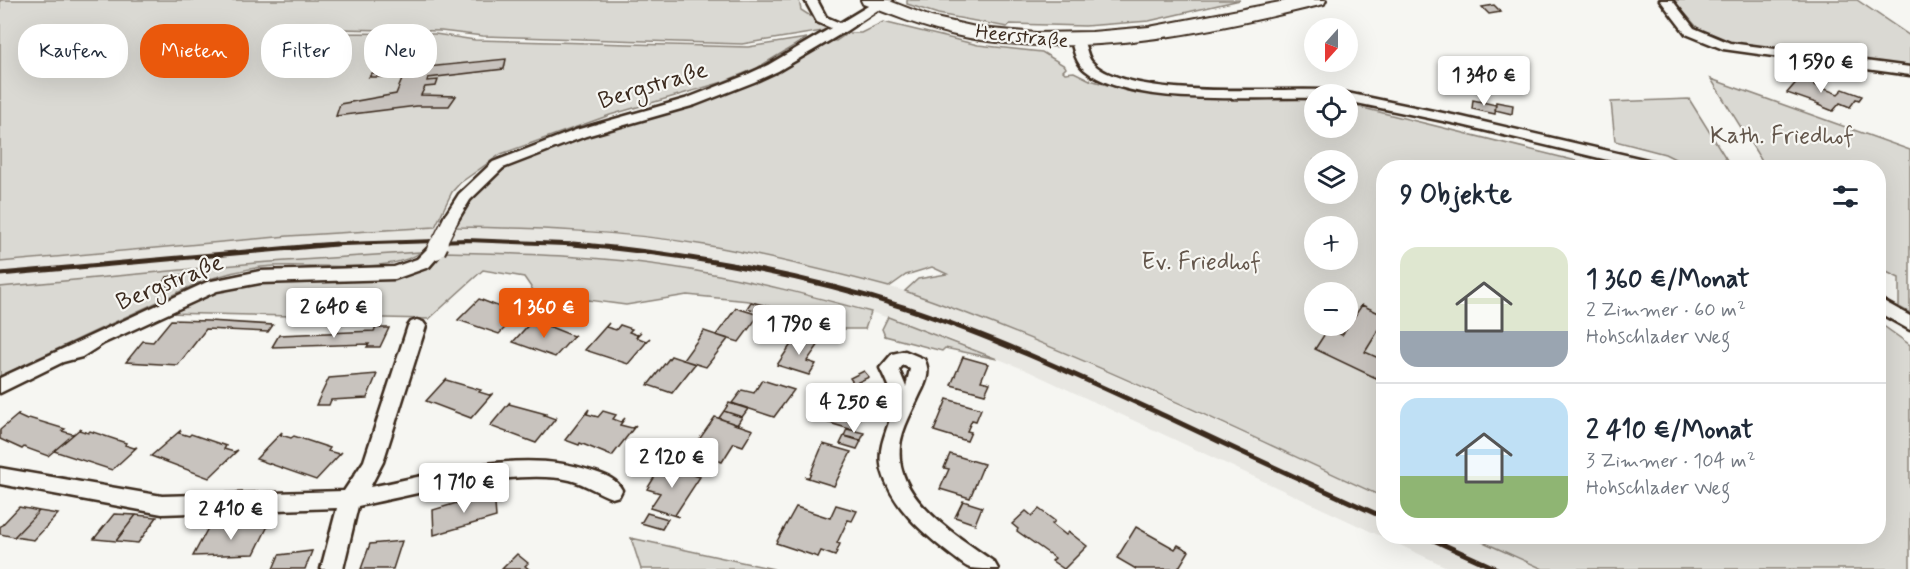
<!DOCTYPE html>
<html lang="de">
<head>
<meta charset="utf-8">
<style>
	body { margin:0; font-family:Mynerve,sans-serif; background:#f6f6f7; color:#1f2937; height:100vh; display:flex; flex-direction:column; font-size:22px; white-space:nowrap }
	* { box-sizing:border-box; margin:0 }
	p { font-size:20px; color:#747a83 }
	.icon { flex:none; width:33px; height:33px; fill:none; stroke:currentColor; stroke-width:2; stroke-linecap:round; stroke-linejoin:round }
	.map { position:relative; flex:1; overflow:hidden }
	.panel { position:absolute; left:1376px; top:160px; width:510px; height:384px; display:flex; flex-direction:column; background:#fff; border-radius:24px; box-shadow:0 6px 24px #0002 }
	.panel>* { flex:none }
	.top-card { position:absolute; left:18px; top:24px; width:570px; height:54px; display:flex; gap:12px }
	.needle { width:39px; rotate:201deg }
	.fabs { position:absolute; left:1304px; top:18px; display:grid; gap:12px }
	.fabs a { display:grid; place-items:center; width:54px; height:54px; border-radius:50%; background:#fff; box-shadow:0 6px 24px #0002; font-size:30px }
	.price { position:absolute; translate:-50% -51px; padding:0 14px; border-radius:6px; background:#fff; color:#222; font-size:20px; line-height:39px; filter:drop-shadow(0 2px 3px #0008) }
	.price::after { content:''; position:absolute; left:50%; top:36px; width:18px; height:14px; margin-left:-9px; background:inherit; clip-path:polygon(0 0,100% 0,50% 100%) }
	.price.selected { background:#ea580c; color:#fff }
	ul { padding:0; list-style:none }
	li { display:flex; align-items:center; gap:18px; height:150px; padding:0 24px }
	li+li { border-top:2px solid #e0e1e3 }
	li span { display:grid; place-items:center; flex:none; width:168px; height:120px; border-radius:18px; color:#555 }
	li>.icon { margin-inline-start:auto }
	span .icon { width:72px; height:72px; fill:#fffc; stroke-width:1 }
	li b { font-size:26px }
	h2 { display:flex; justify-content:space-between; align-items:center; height:72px; padding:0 24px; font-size:26px }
	.pill { padding:0 21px; border-radius:24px; background:#fff; box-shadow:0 6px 24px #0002; font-size:21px; line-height:54px }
	.pill.selected { background:#ea580c; color:#fff }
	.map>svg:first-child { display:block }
</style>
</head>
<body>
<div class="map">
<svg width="1910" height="569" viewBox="0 0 1910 569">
	<rect width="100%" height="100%" fill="#f6f6f2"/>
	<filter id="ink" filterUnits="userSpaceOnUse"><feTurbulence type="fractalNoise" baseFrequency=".0167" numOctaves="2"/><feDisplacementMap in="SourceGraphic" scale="12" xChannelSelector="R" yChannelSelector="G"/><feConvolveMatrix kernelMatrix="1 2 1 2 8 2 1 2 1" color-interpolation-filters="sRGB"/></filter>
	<g filter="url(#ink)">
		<path fill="#e8e7e2" d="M435,227L535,228L621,235L703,245L801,263L905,291L987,320L1060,351L1383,497V537H1472L1543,569H1451L1028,371L952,340L871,312L787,290L702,272L443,252L256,263L0,287V262L288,236Z"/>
		<path fill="#dad9d3" stroke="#8a8278" stroke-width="1.5" fill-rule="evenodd" d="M0,0H799L801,10L826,26L829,30L742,44L483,36L441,31L337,29L335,33L435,34L475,40L748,47L807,38L757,68L723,82L610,115L501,154L460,183L452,192L435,227L288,236L0,262Z
			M907,0H1240L1149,21L1085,26L1010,24L1007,27L938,14L907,4Z
			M1673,0H1857L1910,36V67L1729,44L1703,34Z
			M883,22L978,45L1042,52L1065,66L1066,68L1063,71L1065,73L1074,72L1090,80L1132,92L1165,96L1218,98L1266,95L1314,97V128H1347V104L1605,168H1383V497C1225,425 1069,348 905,291L918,279L947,274L932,267L906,275L889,287C828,271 767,256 705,245C622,231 537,228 454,227L469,199L487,180L517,162L586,135L725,93L758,80L830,40L836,41L848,33H861ZM1314,160H1347V194H1314ZM1314,226H1347V260H1314ZM1314,292H1347V326H1314Z
			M1711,79L1910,150V313L1899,307V278L1878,268V168H1766Z
			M1689,99L1732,168H1693L1665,154L1615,141L1611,102Z
			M421,252C391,274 314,264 275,266C249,267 223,274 198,283L0,376V287L256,263Z
			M443,252C530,254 617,256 702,272C759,282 815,297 871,312L865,329H844L784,315L783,310L749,301L687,295L626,305L535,293L524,277L483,270L429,319L164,313L227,286L259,280L399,276C417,273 431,266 443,252Z
			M888,317L997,359L945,348L942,351L885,336L882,329Z
			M1878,322L1910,345V569H1543L1472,537H1878Z
			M631,538L755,565L774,569H641Z"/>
		<path fill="#c8c3be" stroke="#3b2a1e" stroke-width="1.5" d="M1494,5L1501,12L1489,14L1482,7Z
			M506,59L504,69L428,78L427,81L438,80L436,86L425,87L421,95L456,96L449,106H417L336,116L340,104L396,94L403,77H369L372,73H385L389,68L427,67Z
			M1801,73L1818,79L1814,85L1838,94L1843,89L1862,96L1859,100L1856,99L1850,107L1840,103L1833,111L1818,105L1819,104L1787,93L1799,79L1797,78Z
			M1473,100L1496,105L1495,114L1472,109Z
			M1496,102L1513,105L1512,114L1495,110Z
			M183,275L178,285L162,287L167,277Z
			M479,299L518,314L520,313L499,334L458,320Z
			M751,302L765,306L761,312L747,308Z
			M1362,305L1383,315V323L1365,352L1383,360V366L1376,378L1315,349L1328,329L1342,335Z
			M736,308L759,315L739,342L716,335Z
			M171,320L209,321L273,325L268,332L206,329L178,365L126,362L143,341L153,342Z
			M533,320L573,336L575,335L555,357L513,342Z
			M609,323L606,327L616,330L620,325L632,329L629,332L637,335L641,332L636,337L646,341L650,338L628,364L585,350Z
			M376,328H389L380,347H367L369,344L272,347L279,335L374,331Z
			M809,330L824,335L820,341L805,337Z
			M704,331L728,339L706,367L683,360Z
			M796,337L819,344L807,361L816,364L809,375L777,365Z
			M671,356L695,364L672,393L648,385Z
			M963,357L988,364L981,381L990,383L985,394L951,385Z
			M864,371L869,377L854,384L850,378Z
			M377,374L367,398L331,400L329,405H316L329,378Z
			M447,378L446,380L481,390L479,392L489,395L492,394L471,418L426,401Z
			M762,380L794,390L774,417L732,403L742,390L754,393Z
			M836,396L866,405L853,430L823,421Z
			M947,399L981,409L976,421L972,420L967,431L971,432L967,441L934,431Z
			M510,402L509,404L546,414L544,415L555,419L557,417L536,443L490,426Z
			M729,403L748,409L742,417L724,411Z
			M589,409L587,414L598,417L603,411L616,415L613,419L621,422L625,418L620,425L632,428L636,425L612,456L580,443L579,445L565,440Z
			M724,411L742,417L737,425L719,418Z
			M19,414L18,416L27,420L29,418L65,429L62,431L72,434L75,433L48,456L24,447L22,449L0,439V430Z
			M715,417L753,430L743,446L734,443L722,462L691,451Z
			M81,428L79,430L88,433L90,431L126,443L125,445L134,448L137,447L112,470L54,451Z
			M847,429L864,433L861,440L844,436Z
			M181,430L179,433L189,436L191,434L226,446L224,449L234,452L238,450L209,478L151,456Z
			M282,432L281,435L291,438L294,436L330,448L328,451L339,454L342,452L316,480L256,459Z
			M844,436L861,441L857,449L840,444Z
			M823,444L851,452L834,486L805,477H809Z
			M950,454L984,464L970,498L940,489L949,469L944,468Z
			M662,465L700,477L675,515L679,517L650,508L660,493L647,489Z
			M494,492L496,517L434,535L433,510Z
			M963,501L982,507L975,524L955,517Z
			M836,505L857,511L852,521L848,520L837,543L840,544L835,556L821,551L818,557L776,543L796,507L830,518Z
			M19,507L39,511L14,537L0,534V527Z
			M1039,509L1055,521L1052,524L1066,535L1069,532L1087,546L1064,569L1052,561L1055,558L1017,531L1018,529L1012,524L1026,511L1032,516Z
			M39,511L58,514L34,540L14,537Z
			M647,513L668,519L662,529L641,523Z
			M114,514L136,515L116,541L94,539Z
			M136,515L157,517L138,543L116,541Z
			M268,526L254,554L193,556L208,528Z
			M1136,527L1175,549L1178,545L1189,551L1178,569H1136L1117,558Z
			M402,541L393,569H361L370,544Z
			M312,551L305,569H273L279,555Z
			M517,554L528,563L525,566L529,569H502Z"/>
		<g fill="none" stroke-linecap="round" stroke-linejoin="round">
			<defs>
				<path id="minor" d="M805,0H817L826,17L840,23L878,0H893L846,31L778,71L754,82L695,105L586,136L503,168L470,200L456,223H446L443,219L459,194L493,162L576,130L685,99L744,76L768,65L831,28L817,22Z
					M1660,0H1672L1694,28L1730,43L1910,67V75L1723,49L1686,34Z
					M1077,37C1088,40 1085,56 1093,63C1097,68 1106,73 1112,75C1167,97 1266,88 1327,90L1334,94H1314V98C1255,96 1131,108 1085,70C1076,63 1074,51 1071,41Z
					M1347,93L1462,117L1660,163L1667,168H1641L1462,125L1347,101V94H1342Z
					M436,245L442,246L444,250L429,267L395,279L260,283L217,291L104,343L82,357L63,362L0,393V378L207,282L260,271L394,267L417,259L430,246Z
					M1878,298L1910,316V330L1878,312Z
					M417,320L423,322L426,326L383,462L370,487C441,473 521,447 592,471C604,475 616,478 622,490L619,496L612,498C598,493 586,484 570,480C516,467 414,495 358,506L343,569H321L337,508L162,514L0,484V468L162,496L344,491L364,461L408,326L411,322Z
					M905,351L924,359C931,371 926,383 920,394C913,410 902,428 900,446C894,500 957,535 994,562L998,569C990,569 977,569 970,568C964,566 957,559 951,555C923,533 891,506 882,470C875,440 896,422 892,398C890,388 884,377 880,368L892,354ZM903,365L910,369L906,387L899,370Z"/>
				<path id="primary" d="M861,0H887L931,17L980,28L1036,33L1092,32L1149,27L1291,0H1326L1324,4C1214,31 1094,57 981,40C940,34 902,19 863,4Z"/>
			</defs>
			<use href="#minor" stroke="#3b2a1e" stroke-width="5"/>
			<use href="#primary" stroke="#3b2a1e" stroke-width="4"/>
			<use href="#minor" fill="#f6f6f2" fill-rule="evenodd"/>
			<use href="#primary" fill="#f6f6f2" fill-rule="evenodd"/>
			<path stroke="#3b2a1e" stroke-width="4" d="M312,245L467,240L590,245"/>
			<path stroke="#3b2a1e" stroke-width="5" d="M573,244C686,254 798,273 906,308C995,337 1080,377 1165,416C1237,450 1310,484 1383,517
				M0,274L336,244
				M1427,537L1497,569"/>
			<defs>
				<path id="minor-bridge-far1" d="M438,245L451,219"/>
				<path id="minor-bridge" d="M436,250L439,244"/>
			</defs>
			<use href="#minor-bridge-far1" stroke="#3b2a1e" stroke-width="17" stroke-linecap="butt"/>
			<use href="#minor-bridge" stroke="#3b2a1e" stroke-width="22" stroke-linecap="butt"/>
			<use href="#minor-bridge-far1" stroke="#f6f6f2" stroke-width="14"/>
			<use href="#minor-bridge" stroke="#f6f6f2" stroke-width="18"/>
		</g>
	</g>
	<g text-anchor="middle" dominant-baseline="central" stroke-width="4.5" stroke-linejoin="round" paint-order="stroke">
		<g font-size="20" fill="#3b2a1e" stroke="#f6f6f2">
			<text transform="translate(1022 37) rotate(6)">Heerstraße</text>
		</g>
		<g font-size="24" fill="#3b2a1e" stroke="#f6f6f2">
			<text transform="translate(653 86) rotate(-17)">Bergstraße</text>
			<text transform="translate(170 283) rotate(-22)">Bergstraße</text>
		</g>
		<g font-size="24" fill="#63564b" stroke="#f6f6f2">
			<text x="1782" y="136">Kath. Friedhof</text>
			<text x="1201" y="262">Ev. Friedhof</text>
		</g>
	</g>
</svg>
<div class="fabs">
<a><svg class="needle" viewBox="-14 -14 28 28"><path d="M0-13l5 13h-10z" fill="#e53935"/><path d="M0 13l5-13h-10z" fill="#747a83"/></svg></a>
<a><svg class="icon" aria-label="locate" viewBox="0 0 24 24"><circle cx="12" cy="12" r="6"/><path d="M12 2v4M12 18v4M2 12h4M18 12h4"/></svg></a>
<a><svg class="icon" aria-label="layers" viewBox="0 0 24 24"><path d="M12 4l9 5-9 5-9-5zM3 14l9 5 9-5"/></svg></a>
<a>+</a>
<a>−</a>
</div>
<b class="price" style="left:1821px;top:94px">1 590 €</b>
<b class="price" style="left:1484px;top:107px">1 340 €</b>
<b class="price" style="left:334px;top:339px">2 640 €</b>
<b class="price selected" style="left:544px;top:339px">1 360 €</b>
<b class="price" style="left:799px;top:356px">1 790 €</b>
<b class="price" style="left:854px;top:434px">4 250 €</b>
<b class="price" style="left:672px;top:489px">2 120 €</b>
<b class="price" style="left:464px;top:514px">1 710 €</b>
<b class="price" style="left:231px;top:541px">2 410 €</b>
<div class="top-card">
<a class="pill">Kaufen</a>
<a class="pill selected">Mieten</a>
<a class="pill">Filter</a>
<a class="pill">Neu</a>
</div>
<section class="panel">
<h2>9 Objekte<svg class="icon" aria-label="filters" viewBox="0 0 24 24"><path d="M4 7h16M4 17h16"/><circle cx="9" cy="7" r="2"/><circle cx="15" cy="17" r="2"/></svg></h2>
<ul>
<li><span style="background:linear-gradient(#dfe7d0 70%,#9aa5b1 0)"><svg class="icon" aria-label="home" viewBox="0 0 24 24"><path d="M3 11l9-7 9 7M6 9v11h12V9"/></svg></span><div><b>1 360 €/Monat</b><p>2 Zimmer · 60 m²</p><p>Hohschlader Weg</p></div></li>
<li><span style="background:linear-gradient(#bfe0f5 65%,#8fb573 0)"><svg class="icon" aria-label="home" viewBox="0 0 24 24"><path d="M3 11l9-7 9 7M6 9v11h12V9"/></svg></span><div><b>2 410 €/Monat</b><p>3 Zimmer · 104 m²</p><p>Hohschlader Weg</p></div></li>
</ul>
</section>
</div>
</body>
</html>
